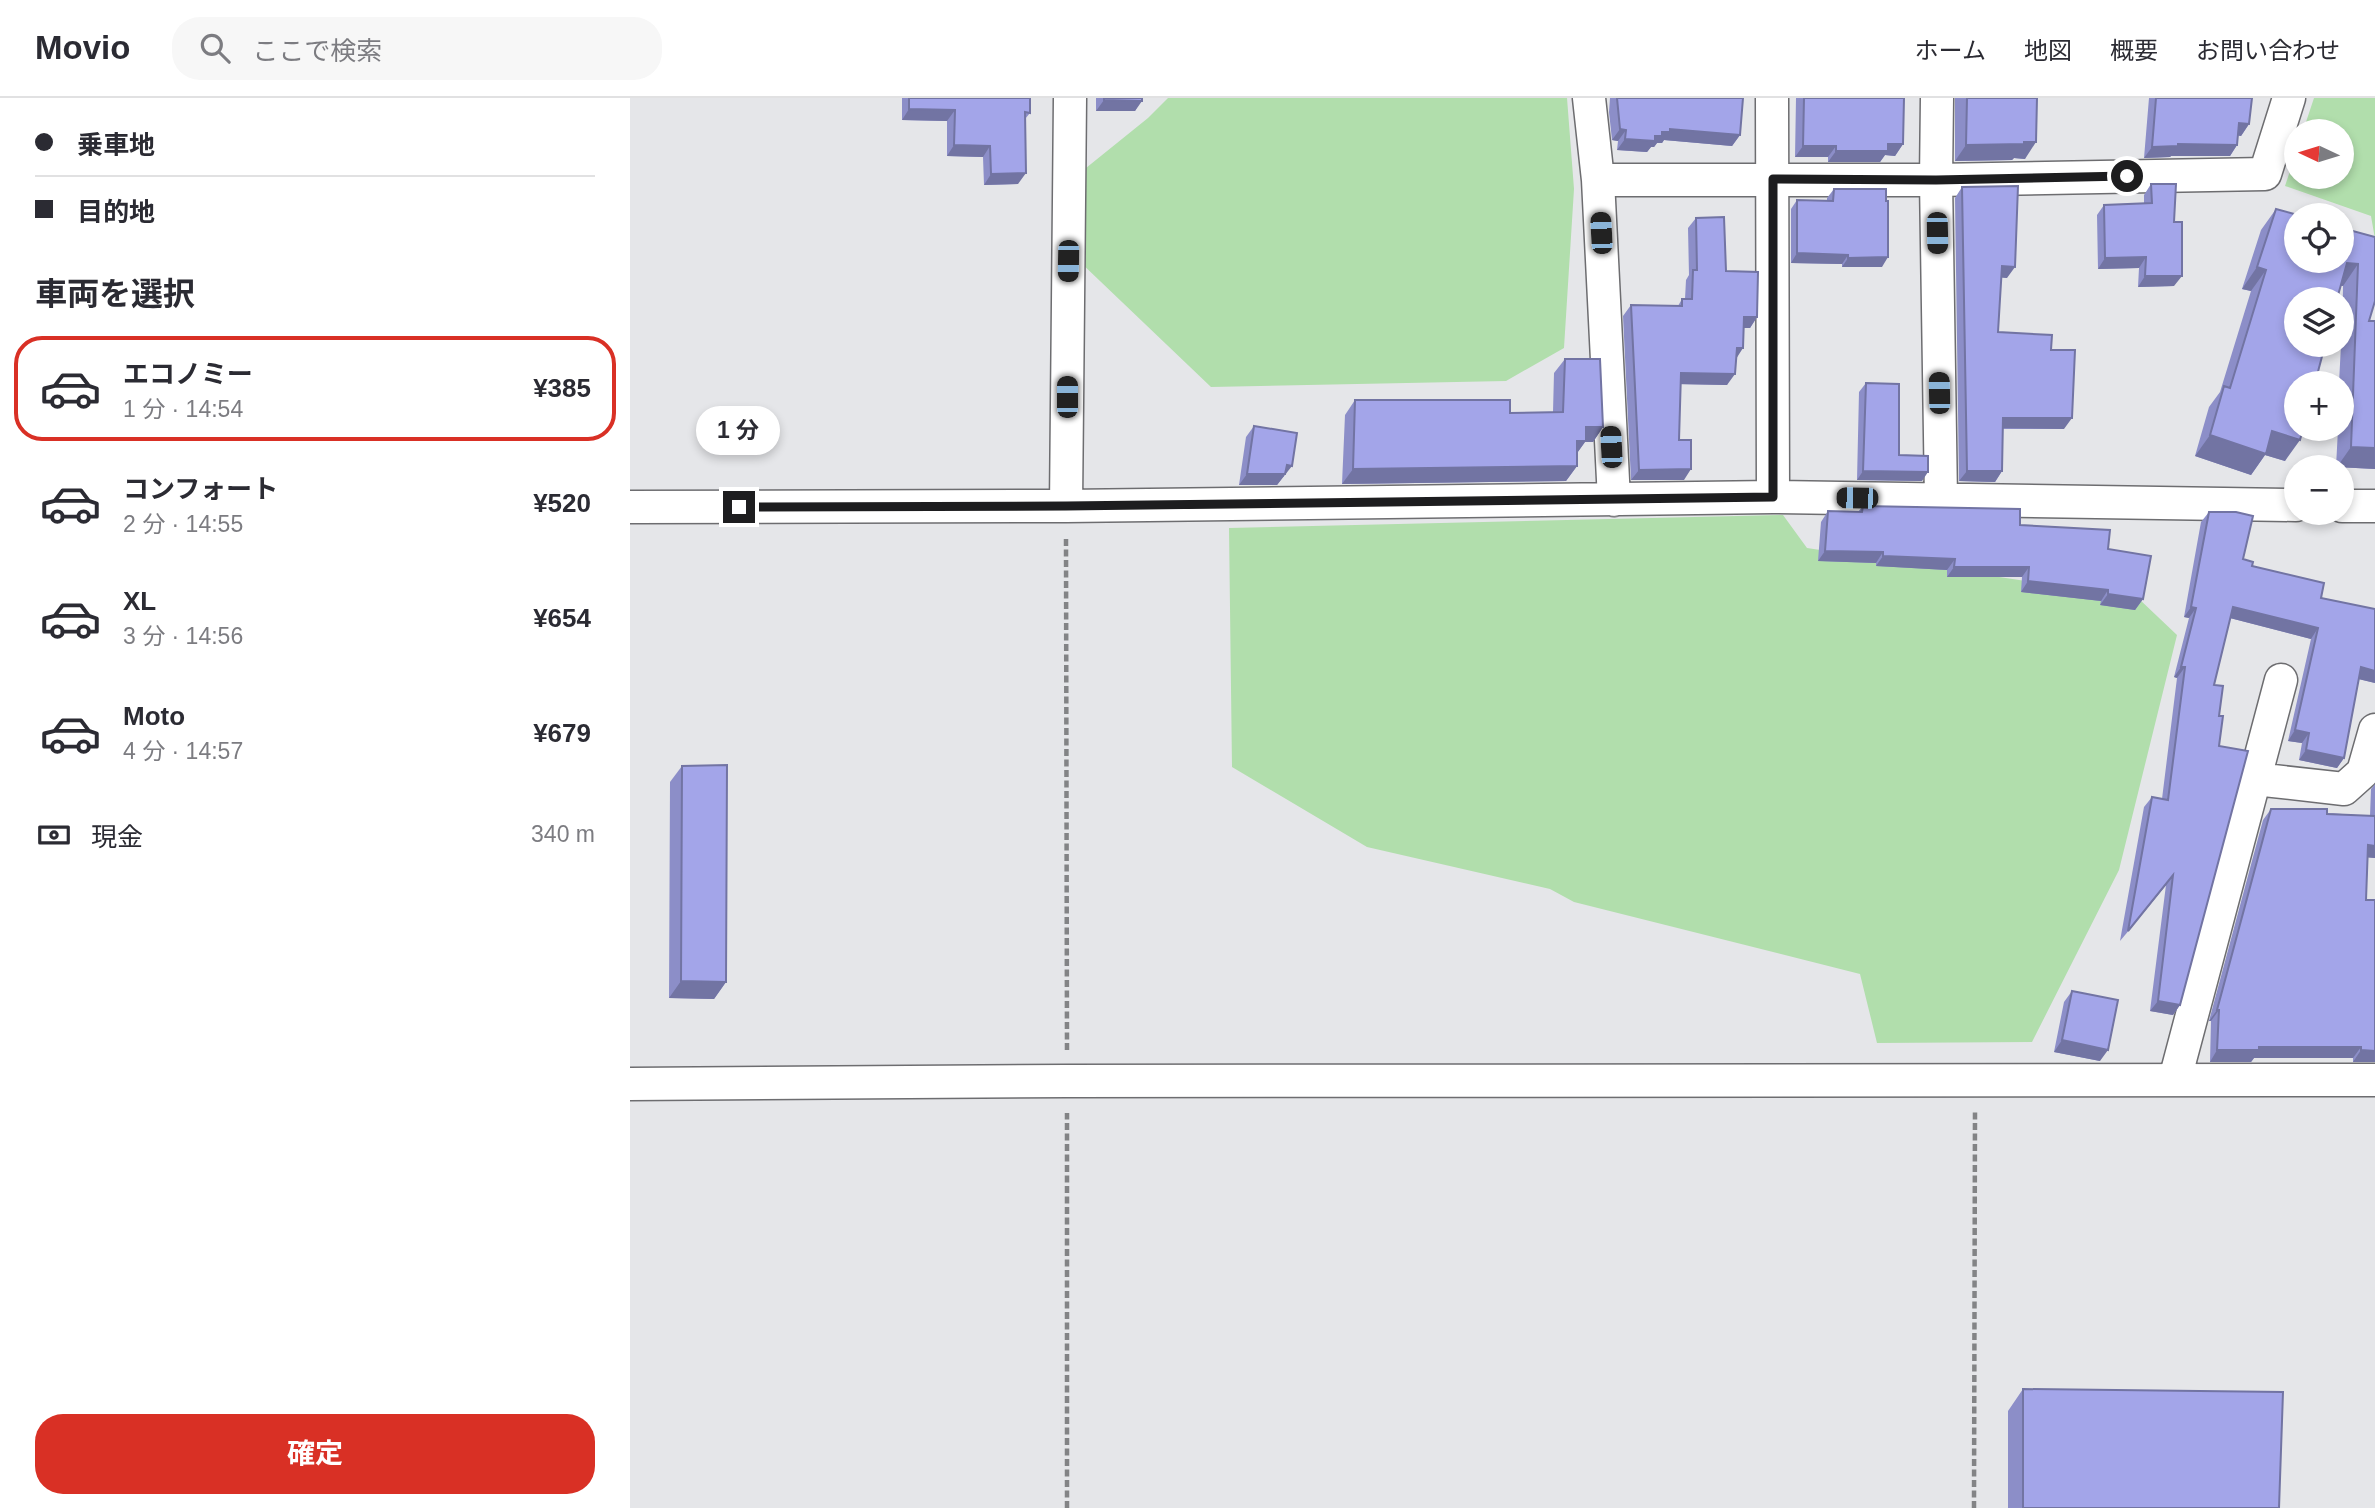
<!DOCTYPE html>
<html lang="ja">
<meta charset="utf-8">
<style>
:root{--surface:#fff;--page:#f7f7f7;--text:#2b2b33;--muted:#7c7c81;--line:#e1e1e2;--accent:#d93025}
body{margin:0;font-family:Helvetica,"Noto Sans JP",sans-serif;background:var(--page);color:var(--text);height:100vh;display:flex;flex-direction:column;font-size:26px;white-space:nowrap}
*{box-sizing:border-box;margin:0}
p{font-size:23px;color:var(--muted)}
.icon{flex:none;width:38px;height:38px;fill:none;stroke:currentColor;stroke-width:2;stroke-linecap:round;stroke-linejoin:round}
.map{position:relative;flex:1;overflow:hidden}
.side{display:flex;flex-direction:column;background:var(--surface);width:630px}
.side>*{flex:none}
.banner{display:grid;align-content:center;height:154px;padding:0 35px;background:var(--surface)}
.needle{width:46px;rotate:274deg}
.buttons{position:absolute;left:1654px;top:21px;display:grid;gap:14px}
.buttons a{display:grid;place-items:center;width:70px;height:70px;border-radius:50%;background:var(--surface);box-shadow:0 4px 10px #0003;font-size:35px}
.end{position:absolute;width:32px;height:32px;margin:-16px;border:9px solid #1d1d1f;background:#fff;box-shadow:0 0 0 4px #fff}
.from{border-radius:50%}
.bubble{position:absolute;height:49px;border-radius:24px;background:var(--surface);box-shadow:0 4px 10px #0003;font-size:23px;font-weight:700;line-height:49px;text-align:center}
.car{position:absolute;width:21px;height:42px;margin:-21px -10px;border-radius:9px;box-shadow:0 0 5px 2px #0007;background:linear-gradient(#222 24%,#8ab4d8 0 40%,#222 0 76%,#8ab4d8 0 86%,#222 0)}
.banner b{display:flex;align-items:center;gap:24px;height:66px;font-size:26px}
.banner b+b{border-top:2px solid var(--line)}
.banner i{width:18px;height:18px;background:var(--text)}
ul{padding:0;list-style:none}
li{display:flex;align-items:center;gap:21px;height:105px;margin:0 14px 10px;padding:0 21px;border:4px solid transparent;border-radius:28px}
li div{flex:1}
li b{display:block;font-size:26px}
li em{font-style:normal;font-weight:700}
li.active{border-color:var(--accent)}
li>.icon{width:63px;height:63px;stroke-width:1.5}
h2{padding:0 35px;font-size:32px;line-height:84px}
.pay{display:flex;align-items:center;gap:18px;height:77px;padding:0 35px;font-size:26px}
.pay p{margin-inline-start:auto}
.primary-button{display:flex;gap:14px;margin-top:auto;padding:14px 35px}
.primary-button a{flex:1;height:80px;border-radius:28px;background:var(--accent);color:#fff;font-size:28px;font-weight:700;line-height:80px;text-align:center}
header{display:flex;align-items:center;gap:42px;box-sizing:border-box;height:98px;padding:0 35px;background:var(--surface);border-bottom:2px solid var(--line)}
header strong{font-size:33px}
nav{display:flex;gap:38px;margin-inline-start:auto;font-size:24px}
.search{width:490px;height:63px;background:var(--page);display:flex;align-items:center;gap:18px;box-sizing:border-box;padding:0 24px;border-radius:28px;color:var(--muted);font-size:26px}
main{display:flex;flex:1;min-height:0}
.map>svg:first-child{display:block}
.green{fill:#b1deac}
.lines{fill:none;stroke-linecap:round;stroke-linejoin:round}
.street-casing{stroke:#6d6d70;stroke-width:35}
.path{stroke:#838486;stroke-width:4.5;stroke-dasharray:7 3.5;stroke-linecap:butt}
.street{stroke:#fff;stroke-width:32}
.wall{fill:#8c8ec8}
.shaded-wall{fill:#7274a3}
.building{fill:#a3a5e9;stroke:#7274a3;stroke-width:2}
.route{stroke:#1d1d1f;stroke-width:9}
</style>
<header>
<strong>Movio</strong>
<div class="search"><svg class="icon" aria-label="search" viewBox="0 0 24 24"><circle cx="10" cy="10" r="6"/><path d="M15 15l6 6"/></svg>ここで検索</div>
<nav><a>ホーム</a><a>地図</a><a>概要</a><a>お問い合わせ</a></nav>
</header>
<main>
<section class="side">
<div class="banner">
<b><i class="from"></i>乗車地</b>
<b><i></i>目的地</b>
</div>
<h2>車両を選択</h2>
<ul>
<li class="active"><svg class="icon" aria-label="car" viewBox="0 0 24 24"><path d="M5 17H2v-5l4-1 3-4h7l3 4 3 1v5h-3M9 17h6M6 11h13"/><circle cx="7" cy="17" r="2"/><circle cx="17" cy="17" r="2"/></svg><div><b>エコノミー</b><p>1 分 · 14:54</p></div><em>¥385</em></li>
<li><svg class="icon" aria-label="car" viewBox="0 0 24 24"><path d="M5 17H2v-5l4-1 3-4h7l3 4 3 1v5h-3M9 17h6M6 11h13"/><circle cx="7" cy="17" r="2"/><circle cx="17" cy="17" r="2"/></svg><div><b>コンフォート</b><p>2 分 · 14:55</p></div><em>¥520</em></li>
<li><svg class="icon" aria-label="car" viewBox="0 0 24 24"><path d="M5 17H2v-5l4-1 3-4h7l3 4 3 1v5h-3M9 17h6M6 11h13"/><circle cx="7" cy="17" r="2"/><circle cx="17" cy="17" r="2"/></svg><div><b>XL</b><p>3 分 · 14:56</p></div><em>¥654</em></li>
<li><svg class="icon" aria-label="car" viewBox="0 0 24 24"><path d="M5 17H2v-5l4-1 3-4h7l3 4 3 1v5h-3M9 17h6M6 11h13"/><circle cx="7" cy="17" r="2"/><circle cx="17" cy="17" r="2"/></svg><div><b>Moto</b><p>4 分 · 14:57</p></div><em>¥679</em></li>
</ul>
<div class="pay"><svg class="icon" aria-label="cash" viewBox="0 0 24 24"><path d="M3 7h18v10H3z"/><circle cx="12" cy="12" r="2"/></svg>現金<p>340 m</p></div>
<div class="primary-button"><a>確定</a></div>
</section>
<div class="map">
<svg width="1745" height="1410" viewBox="0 0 1745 1410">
<rect width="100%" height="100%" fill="#e5e6e9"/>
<path class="green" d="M538,0H937L944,91L934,250L876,283L581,289L448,162L456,70L518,20Z
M1684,0H1745V141L1741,118L1655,88L1666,55V79H1712V33H1673Z
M1153,417L1177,450L1508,500L1547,537L1489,772L1402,944L1247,945L1230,876L944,804L920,791L737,749L602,669L599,430Z"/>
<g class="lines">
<g class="street-casing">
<path id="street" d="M959,0L968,82
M1142,0L1143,399
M1307,0L1306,82L1635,76L1659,0
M984,402L968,82H1306L1311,401
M436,408L440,0
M1712,408H1745
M0,409L436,408L1143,399L1666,407
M1625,681L1714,691L1733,674L1745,632
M1545,981L1651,582
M0,986L437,983L1745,982"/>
</g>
<path class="path" d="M436,441L437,953
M437,1410V1015
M1344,1410L1345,1014"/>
<use href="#street" class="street"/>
</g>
<path class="wall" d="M272,0H400V15L395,21L388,86L354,87L353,59L317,58V23L272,22Z
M466,0H512L505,13H466Z
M980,0H1113L1110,37L1102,48L1034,42L1032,45H1027L1024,49H1021L1017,54L987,52L988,43L982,42L979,14Z
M1166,0H1274L1273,46L1265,58L1255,57L1250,64H1198V59H1165Z
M1325,0H1407L1395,61L1384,60L1382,62L1325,63Z
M1519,0H1622L1619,26L1611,38L1608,37L1607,47L1600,58H1541L1540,59L1514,60Z
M1521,86L1544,124V188L1508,189L1509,170L1468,171L1467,117L1474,107L1514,106V97Z
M1332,89L1377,180L1371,179L1368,234L1421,252L1434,331H1373L1372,373L1365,384L1329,383L1325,100Z
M1204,91L1252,169H1212V166L1161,165V111L1167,102L1197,103V100Z
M1646,111L1745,139L1739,223H1745V371L1706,369L1708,331H1712V285H1709L1711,247H1712L1713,188H1711L1655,363L1635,357L1621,377L1565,358L1579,309L1590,294L1621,193L1612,191L1631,132Z
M1066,120L1096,173L1127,219L1120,230H1113L1106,261L1097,287L1050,286L1049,342L1054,382H1001L993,218L1001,207L1048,208L1052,201H1055L1056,182L1059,177L1058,130Z
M935,261L973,329L963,344H955L947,355V368L936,383L712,386L715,317L725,302L880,315L923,314L924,275Z
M1236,285L1269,357L1292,383L1227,382L1229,294Z
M624,328L654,379H653L647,387H609L616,339Z
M1233,408L1390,427L1478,451L1513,501L1505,512L1470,507L1471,503L1391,494L1392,479H1317V472L1246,468V465L1188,463L1191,424L1198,413L1228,414Z
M1579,414L1613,461L1622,468L1691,500L1745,511V585L1729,581L1714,660L1707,670L1669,662L1672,645L1658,643L1681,541L1600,520L1584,587L1550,907L1543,917L1520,913L1536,787L1490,843L1514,709L1522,699L1532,701L1547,580L1544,579L1559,520L1554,519L1571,424Z
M52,668L96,884L84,901L39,900L40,684Z
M1745,686V760L1738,759L1736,802L1745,964H1723V960H1624L1621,964H1580L1581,923H1579L1633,722L1641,711L1740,718L1741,691Z
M1442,893L1470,963L1424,954L1434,904Z
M1393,1291L1649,1410H1378V1313Z"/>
<path class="shaded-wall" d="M474,2L512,3L505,13H466Z
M279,11L325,12L317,23L272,22Z
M1609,25L1619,26L1611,38L1602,37Z
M990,31L996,32L988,43L982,42Z
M1040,31L1110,37L1102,48L1034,42L1032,45H1027L1024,49H1021L1017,54L987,52L995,41L1025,38L1032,34Z
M1394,44H1406L1395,61L1384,60L1382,62L1325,63L1336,47Z
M1258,46H1273L1265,58L1255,57L1250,64H1198L1206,53Z
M1548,46L1607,47L1600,58H1541L1540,59L1514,60L1522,49Z
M324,47L360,48L353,59L317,58Z
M1173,48H1206L1198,59H1165Z
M396,75L388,86L354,87L361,76Z
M1167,155L1218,157L1212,166L1161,165Z
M1258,159L1252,169H1212L1218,160Z
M1516,159L1509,170L1468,171L1475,160Z
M1717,165L1728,166L1713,188L1702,186Z
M1372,168L1385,169L1377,180L1364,179Z
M1627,169L1636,172L1621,193L1612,191Z
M1515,178H1552L1544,188L1508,189Z
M1114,219H1127L1120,230H1106Z
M1107,250H1113L1106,261Z
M1051,275L1105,276L1097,287L1043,286Z
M1373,320H1442L1434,331L1365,330Z
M956,329H973L963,344H955L945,358H936Z
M1642,333L1670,342L1655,363L1635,357L1621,377L1565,358L1580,337Z
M1721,349L1745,350V371L1707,369Z
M657,367L662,368L647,387H609L617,376Z
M947,368L936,383L712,386L723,371Z
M1061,371L1054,382H1001L1009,372Z
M1233,373L1298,374L1292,383L1227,382Z
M1337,373H1372L1365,384L1329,383Z
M1195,453L1253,454L1246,465L1188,463Z
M1253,458L1325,461L1317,472L1246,468Z
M1324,469H1399L1392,479H1317Z
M1398,483L1478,492L1471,503L1391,494Z
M1478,496L1513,501L1505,512L1470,507Z
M1561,509L1566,510L1559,520L1554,519Z
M1603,509L1688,530L1681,541L1596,519Z
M1551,569H1555L1547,580L1544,579Z
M1731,569L1745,573V585L1724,580Z
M1665,632L1679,635L1672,645L1658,643Z
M1676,652L1714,660L1707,670L1669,662Z
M1738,747L1745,748V760L1730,759Z
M1543,777L1536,787L1490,843L1498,833Z
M51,883L96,884L84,901L39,900Z
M1528,903L1550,907L1543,917L1520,913Z
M1587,912H1589L1581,923H1579Z
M1432,942L1478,952L1470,963L1424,954Z
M1629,949H1731L1723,960H1624L1621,964H1580L1587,952Z
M1731,952L1745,953V964H1723Z"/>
<path class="building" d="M279,0H400V15L395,14L396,75L361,76L360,48L324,47L325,12L279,11Z
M474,0H512V3L474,2Z
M987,0H1113L1110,37L1040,31V34H1032V38H1025V43L995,41L996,32L990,31Z
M1174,0H1274L1273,46H1258V53H1206V48H1173Z
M1337,0H1407L1406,44H1394V46L1336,47Z
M1526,0H1622L1619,26L1609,25L1607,47L1548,46V48L1522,49Z
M1521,86H1546L1544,124H1552V178H1515L1516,159L1475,160L1474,107L1522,105Z
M1388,88L1385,169L1372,168L1368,234L1422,237L1421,252H1445L1442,320H1373L1372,373H1337L1332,89Z
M1204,91H1256V103H1258V159L1218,160V157L1167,155V102L1203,103Z
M1646,111L1668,117H1666V163H1712V130L1745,139V203L1739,223H1745V350L1721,349L1728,166L1717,165L1707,201H1666V247H1695L1685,285H1666V331H1673L1670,342L1642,333L1636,356L1580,337L1594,288L1600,290L1636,172L1627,169Z
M1094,119L1096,173L1128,174L1127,219H1114L1113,250H1107L1105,276L1051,275L1049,342H1061V371L1009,372L1001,207L1052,208V201H1062L1063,172H1067L1066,120Z
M935,261H970L973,329H956V343H947V368L723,371L725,302H880V315L933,314Z
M1236,285L1269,286V357L1298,358V374L1233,373Z
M624,328L667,335L662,368L657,367L655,376H617Z
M1233,408L1390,411V427L1480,432L1478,451L1521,458L1513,501L1478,496V492L1398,483L1399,469H1324L1325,461L1253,458V454L1195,453L1198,413L1232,414Z
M1579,414H1606L1623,418L1613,461L1623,464L1622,468L1694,485L1691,500L1745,511V573L1731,569L1714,660L1676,652L1679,635L1665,632L1688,530L1603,509L1584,587L1593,588L1589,618H1593L1589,648L1618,653L1550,907L1528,903L1543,777L1498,833L1522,699L1538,702L1555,569H1551L1566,510L1561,509Z
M97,667L96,884L51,883L52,668Z
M1641,711H1697V716L1745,718V748L1738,747L1736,802H1745V953L1731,952V949H1629V952H1587L1589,912H1587Z
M1442,893L1488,902L1478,952L1432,942Z
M1393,1291L1653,1294L1649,1410H1393Z"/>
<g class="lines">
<path class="route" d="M109,409L436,408L1143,399V81L1306,82L1497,78"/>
</g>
</svg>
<div class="buttons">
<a><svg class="needle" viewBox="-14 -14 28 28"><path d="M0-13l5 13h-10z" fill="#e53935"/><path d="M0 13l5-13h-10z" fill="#7c7c81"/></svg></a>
<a><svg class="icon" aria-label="locate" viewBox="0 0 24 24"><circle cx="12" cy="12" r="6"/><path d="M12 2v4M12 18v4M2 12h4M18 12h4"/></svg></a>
<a><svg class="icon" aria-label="layers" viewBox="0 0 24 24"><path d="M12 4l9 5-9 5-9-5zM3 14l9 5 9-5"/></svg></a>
<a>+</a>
<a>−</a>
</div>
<i class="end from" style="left:1497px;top:78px"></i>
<i class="end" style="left:109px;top:409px"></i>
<div class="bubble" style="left:66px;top:308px;width:84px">1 分</div>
<i class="car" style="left:971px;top:135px;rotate:357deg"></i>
<i class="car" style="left:1307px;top:135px;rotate:179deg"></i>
<i class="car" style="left:438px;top:163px;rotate:181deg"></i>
<i class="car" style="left:1309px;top:295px;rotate:359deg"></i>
<i class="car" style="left:437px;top:299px;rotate:0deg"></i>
<i class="car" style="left:981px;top:349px;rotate:357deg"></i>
<i class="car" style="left:1227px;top:400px;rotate:271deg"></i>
</div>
</main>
